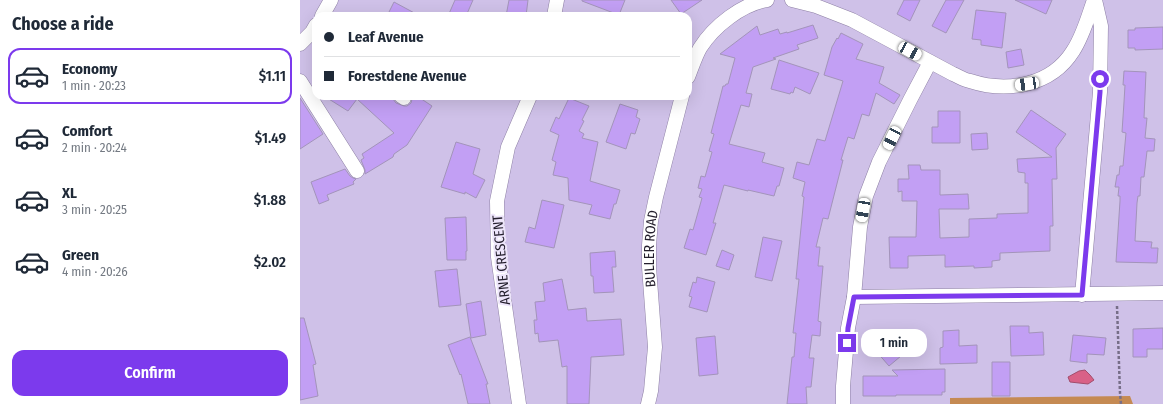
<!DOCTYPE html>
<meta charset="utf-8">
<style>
:root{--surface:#fff;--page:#f6f6f7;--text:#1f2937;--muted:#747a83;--line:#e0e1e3;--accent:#7c3aed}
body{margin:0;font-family:"Fira Sans Condensed",sans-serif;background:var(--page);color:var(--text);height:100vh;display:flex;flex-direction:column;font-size:15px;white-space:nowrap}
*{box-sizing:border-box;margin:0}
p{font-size:13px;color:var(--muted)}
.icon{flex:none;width:22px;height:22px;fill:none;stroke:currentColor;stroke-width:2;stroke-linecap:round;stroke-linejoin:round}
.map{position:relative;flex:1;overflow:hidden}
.sheet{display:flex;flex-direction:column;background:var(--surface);width:300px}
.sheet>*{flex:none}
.top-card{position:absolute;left:12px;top:12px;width:380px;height:88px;border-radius:12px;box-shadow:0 4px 16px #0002;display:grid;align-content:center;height:88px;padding:0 12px;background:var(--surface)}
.end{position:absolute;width:18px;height:18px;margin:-9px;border:5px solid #7c3aed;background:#fff;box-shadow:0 0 0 2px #fff}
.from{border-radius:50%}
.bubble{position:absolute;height:28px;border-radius:12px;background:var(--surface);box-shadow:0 4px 16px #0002;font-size:13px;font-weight:600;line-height:28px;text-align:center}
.car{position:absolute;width:12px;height:24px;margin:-12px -6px;border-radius:5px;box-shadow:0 0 3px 1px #0007;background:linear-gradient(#fff 24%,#345 0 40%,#fff 0 76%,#345 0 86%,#fff 0)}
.top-card b{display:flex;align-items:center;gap:14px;height:38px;font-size:15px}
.top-card b+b{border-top:1px solid var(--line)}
.top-card i{width:10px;height:10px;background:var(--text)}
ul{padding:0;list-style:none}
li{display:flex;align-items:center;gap:12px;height:56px;margin:0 8px 6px;padding:0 4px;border:2px solid transparent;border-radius:12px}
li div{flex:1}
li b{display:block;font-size:15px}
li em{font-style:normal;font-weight:600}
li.on{border-color:var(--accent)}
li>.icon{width:36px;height:36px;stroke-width:1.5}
h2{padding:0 12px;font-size:18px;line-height:48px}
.action{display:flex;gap:8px;margin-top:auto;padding:8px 12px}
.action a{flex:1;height:46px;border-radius:12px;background:var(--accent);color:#fff;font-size:16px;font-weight:600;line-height:46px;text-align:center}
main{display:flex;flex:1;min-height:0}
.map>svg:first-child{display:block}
.green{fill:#c58a53}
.water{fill:#d96187;stroke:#a24d6c}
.building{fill:#c29ff4;stroke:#a394ba}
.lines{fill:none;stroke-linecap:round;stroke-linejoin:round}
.minor-casing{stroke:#8e80a5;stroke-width:15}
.path{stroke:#776e88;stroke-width:2.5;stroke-dasharray:3 2;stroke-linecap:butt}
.minor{stroke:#fff;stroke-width:14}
.route{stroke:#7c3aed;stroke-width:5}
.labels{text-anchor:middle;stroke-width:4;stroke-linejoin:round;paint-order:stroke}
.street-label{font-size:14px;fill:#231e2c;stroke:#ede5fa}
</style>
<main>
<section class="sheet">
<h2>Choose a ride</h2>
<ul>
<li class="on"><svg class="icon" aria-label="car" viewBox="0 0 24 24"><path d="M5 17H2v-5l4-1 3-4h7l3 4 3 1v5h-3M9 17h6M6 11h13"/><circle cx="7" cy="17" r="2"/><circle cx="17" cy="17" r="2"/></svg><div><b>Economy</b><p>1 min · 20:23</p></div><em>$1.11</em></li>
<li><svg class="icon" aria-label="car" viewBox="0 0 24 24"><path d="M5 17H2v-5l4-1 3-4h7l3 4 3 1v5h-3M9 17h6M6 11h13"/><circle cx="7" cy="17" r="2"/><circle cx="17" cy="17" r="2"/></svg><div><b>Comfort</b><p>2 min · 20:24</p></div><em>$1.49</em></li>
<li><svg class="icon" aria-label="car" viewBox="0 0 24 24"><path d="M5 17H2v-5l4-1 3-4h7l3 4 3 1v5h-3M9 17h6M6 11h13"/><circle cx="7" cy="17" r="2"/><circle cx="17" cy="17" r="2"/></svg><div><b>XL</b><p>3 min · 20:25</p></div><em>$1.88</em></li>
<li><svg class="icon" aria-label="car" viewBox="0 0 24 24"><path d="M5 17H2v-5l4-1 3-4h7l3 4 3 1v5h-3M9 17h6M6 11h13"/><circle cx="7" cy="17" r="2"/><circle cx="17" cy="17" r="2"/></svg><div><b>Green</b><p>4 min · 20:26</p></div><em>$2.02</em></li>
</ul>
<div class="action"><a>Confirm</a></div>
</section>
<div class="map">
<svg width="863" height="404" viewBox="0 0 863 404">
<rect width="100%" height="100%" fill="#cfc1e8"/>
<path class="green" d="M830,396L833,404H650V398Z"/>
<path class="water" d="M785,370L790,375L794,380L788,384L770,382L768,377L779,371Z"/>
<path class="building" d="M155,0H173L166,16H148Z
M209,0H228L226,16H206Z
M282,0H325L319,15L282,1Z
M371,0H402L381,14Z
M604,0H620L610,21L597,14Z
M646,0H664L646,33L632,26Z
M715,0H752L746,14Z
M94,2L120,16H87Z
M676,10L706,13L702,48L681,45V40L672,39Z
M513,25L518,38L497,45L499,49L473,58L476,59L453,67L446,93L452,94L449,107L441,105L429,144L465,153L462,162L484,168L479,186H477L474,196L448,190V191L424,185L413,223H416L406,255L384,248L390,229L393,230L402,198L399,197L402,189L398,188L401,176L405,177L412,152L409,151L414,134L411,133L423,86H425L426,84H428L435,58L420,54L457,26L460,35L478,29L480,34L487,32V33Z
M863,27V49L835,50V48H828V30H835V28Z
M541,33L563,44L556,59L584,67L579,83L600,95L594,104L576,93L569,116L562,114L554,139L548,137L541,160H543L528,219L523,218L516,247H520L518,266H523L518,321L521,322L520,336L512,335L509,358H514L511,387H506L507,404H487L492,357H494L496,333H493L499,279H496L504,197L502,196L505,182L493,178L497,162L509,165L517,139L525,141L543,81L524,75L532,47L537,38L538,39Z
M721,49L724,65L708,68L706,52Z
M479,60L519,73L510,94L495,87L493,93L491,92L490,94L471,89Z
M824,71L846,72L844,118H847L845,138L855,139L854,151H847L844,177H841L840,196H838L837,203L835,241L852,242L851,248H858L857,263L816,262L820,201V196H818L819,187H815L817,175H819L820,166H823L826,133L822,132L824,102L825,85H823Z
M24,96H93V99L96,103L104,106H107L111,103L112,99V96H117L132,106L107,145L94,154L93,157L65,174V170L61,160L64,158L62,154L94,133L57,99L48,111Z
M0,98L23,134L0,149Z
M269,98L289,106L282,120L284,121L279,131L284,134L282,138L298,142L290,181L320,190L316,204H314L310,219L289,214L292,205L269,200L268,178L253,175L256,162L252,160L259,135L250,131L256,117L259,119Z
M320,104L338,110L336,117L340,119L335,134L331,133L326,149L306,142Z
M731,110L766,134L756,148L757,179H752L753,226H750V251L700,253V260L692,261V267L674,268V266L645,267V255L608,256V268H590L589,237H616L617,201H602V191L598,192V179H609L608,165H620L621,170H640V195L668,194L669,209H639L640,238L669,237V219L697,218V214L728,213V183H725V173L718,172L717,159L752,157L716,132Z
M638,111H660V143H632V127H638Z
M687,133L688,149L672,150L671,134Z
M156,142L180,149L173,174L185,180L176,198L165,192V194L141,187Z
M45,169L50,176L53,178L56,179L53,182L54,184L27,195L29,200L19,204L11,182Z
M242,200L264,205L254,248L225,242L229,227L235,229Z
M166,217L167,251H166V260H147L145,218Z
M463,237L482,241L472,281L455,277Z
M422,250L434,255L429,270L416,266Z
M315,251L316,267H312L314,292L294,293L293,276H291L290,253Z
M157,269L161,305L139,307L135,271Z
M397,277L415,282L407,312L389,307L392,297L389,296L393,282L396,283Z
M262,279L268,310L286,308L287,321L321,319L324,355L291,357L289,404H267V366L262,367L258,340L239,342L238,333L235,334L234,320H237L235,302L245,301L243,283Z
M181,301L186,335L171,338L166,304Z
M0,318H4L16,364L13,365L18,396L0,400Z
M710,326H729V333L743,332L744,355L711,356Z
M863,328V349H847V357H833V329Z
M599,330L613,346L589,366L576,351L583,345L580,341L589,333L591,337Z
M659,330V346L677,345V363L640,364V348L643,347V331Z
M773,335L806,338L804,355L787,354V363L770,361Z
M415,336L418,374L399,376L396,338Z
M170,337L188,384H186L190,404H168L161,374L160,375L148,345Z
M692,362H710V396H692Z
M645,369V392H642V395H596V396H563V376H598L592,370Z"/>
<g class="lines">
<g class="minor-casing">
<g id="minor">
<path d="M492,0L516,6L552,20L653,74C658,76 664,80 670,81C707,93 751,86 773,51C783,36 788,17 794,0"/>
<path d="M22,16L31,0"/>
<path d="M254,16L257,0"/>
<path d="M0,44L12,32L16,25"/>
<path d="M388,77C392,67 395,57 400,48C414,26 442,4 467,0"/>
<path d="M0,81L57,171"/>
<path d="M101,96L104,98"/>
<path d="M782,295L800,92L801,26L795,0"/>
<path d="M554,297L863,293"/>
<path d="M219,404L198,257L197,201L208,147L230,96"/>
<path id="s1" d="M348,404L351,391L355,347L349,267V245L351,221L356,197L382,96"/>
<path d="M543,404V386L548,328L554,297L560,227L566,196L579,162L610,100L630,62"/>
</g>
</g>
<path class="path" d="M817,306L820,393L821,404"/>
<use href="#minor" class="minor"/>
</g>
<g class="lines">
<path class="route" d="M547,343L548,328L554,297L782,295L800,92V79"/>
</g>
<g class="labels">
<g class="street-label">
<text dy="5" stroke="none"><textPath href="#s1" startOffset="156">BULLER ROAD</textPath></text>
<text transform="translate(201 260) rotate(-95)" y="5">ARNE CRESCENT</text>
</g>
</g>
</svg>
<i class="end from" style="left:800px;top:79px"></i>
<i class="end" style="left:547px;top:343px"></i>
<div class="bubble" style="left:561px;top:329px;width:66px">1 min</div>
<i class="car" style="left:610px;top:51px;rotate:119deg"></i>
<i class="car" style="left:727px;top:84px;rotate:262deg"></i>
<i class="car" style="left:592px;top:138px;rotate:206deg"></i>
<i class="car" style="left:563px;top:210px;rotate:190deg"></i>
<div class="top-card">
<b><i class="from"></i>Leaf Avenue</b>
<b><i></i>Forestdene Avenue</b>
</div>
</div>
</main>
